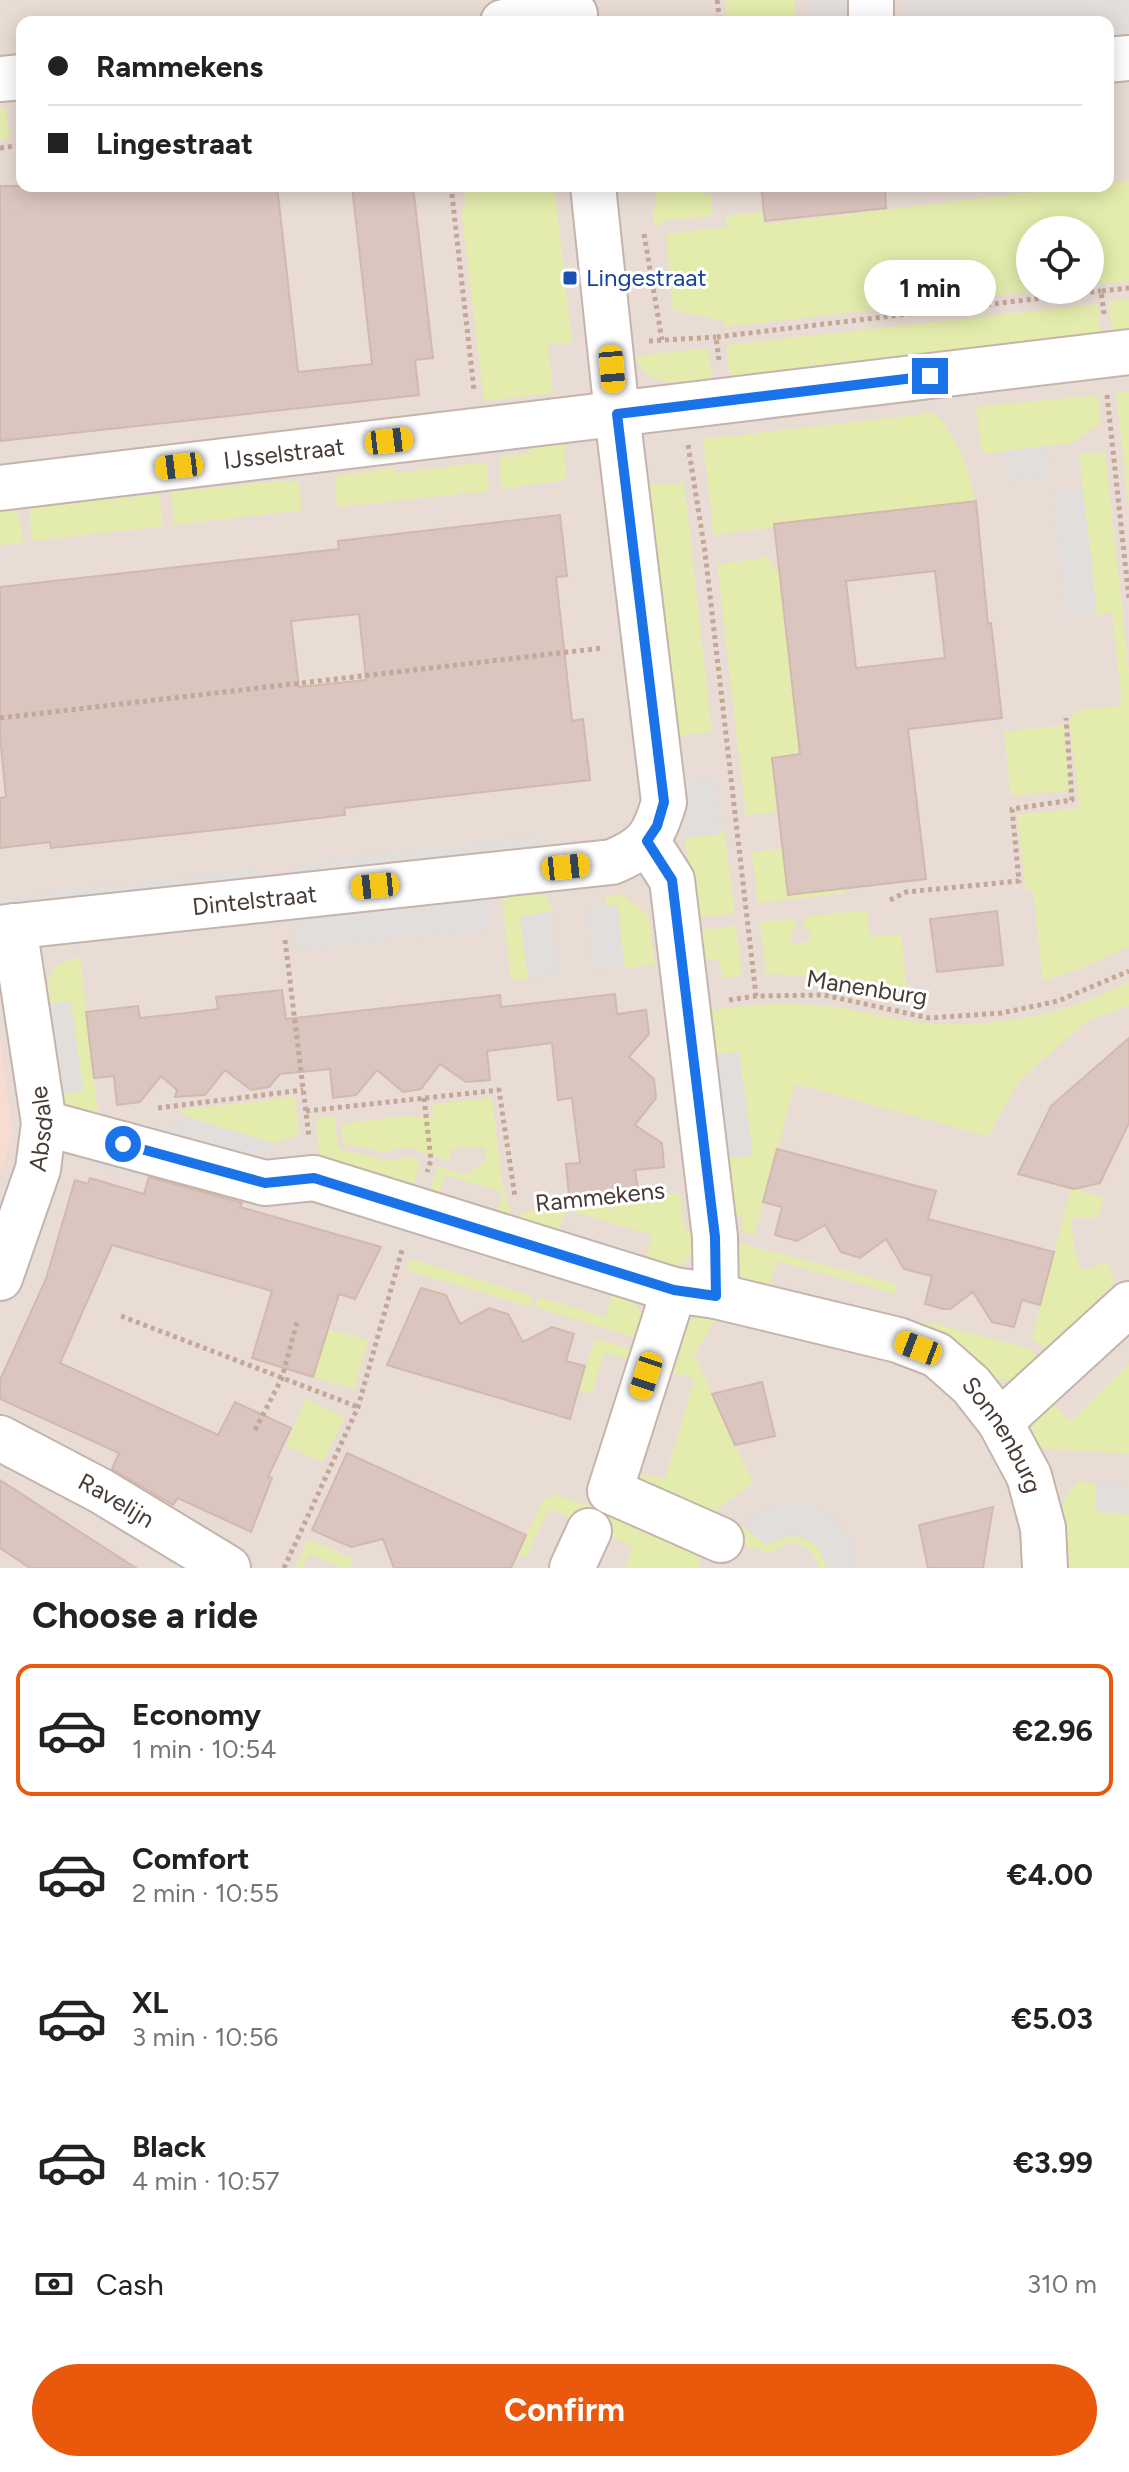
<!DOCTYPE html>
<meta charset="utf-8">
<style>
:root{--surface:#fff;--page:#f2f2f2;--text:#222;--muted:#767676;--line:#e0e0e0;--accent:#ea580c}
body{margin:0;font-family:Figtree,sans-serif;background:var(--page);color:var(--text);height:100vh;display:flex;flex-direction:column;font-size:30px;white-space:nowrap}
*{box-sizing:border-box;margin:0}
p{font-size:26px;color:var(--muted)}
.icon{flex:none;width:44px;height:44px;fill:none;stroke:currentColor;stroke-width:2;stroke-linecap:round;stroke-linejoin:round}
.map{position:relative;height:1568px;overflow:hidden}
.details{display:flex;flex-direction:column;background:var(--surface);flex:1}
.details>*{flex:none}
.hud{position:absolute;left:16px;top:16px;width:1098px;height:176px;border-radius:16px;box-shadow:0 4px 20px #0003;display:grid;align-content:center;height:176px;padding:0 32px;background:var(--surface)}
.fabs{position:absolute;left:1016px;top:216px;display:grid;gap:16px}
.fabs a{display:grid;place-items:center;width:88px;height:88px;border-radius:50%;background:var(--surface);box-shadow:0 4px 20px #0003;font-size:40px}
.end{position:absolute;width:36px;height:36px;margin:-18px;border:10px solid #1a73e8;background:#fff;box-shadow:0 0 0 4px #fff}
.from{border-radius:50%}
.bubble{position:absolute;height:56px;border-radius:28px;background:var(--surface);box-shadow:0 4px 20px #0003;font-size:26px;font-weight:700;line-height:56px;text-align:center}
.car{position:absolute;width:24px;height:48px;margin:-24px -12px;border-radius:10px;box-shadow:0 0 6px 2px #0007;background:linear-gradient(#f5c518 24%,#345 0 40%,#f5c518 0 76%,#345 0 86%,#f5c518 0)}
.hud b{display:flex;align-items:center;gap:28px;height:76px;font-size:30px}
.hud b+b{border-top:2px solid var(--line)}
.hud i{width:20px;height:20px;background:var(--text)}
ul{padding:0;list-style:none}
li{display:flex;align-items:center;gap:24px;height:132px;margin:0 16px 12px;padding:0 16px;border:4px solid transparent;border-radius:16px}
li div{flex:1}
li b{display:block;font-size:30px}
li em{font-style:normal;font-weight:700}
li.on{border-color:var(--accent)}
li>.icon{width:72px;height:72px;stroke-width:1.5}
h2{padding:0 32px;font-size:36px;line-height:96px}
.pay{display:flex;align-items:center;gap:20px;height:88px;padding:0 32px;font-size:30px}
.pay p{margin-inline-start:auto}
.action{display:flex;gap:16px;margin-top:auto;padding:16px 32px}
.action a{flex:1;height:92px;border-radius:48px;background:var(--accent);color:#fff;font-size:32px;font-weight:700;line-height:92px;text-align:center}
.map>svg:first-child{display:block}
.residential{fill:#e9dcd4;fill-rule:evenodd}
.commercial{fill:#f8dbd1}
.green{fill:#e4ecad}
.parking{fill:#e2dedc}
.building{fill:#dac6be;stroke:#d2b8ae;stroke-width:2;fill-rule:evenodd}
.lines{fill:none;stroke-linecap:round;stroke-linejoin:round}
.minor-casing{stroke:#c4b4ac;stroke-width:48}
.path{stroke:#c3a799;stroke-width:5;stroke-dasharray:4 4;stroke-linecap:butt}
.minor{stroke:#fff;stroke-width:44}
.route{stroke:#1a73e8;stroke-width:10}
.transit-dot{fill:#1a4fb4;stroke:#fff;stroke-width:3}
.labels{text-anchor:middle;stroke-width:6;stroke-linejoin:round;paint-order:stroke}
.transit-label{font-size:24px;fill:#164399;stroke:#fff;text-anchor:start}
.street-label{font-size:24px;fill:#483b35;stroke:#fff}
</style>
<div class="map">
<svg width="1129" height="1568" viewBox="0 0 1129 1568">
<rect width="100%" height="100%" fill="#f4ece7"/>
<path class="residential" d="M0,0H1129V1568H0ZM22,22H1108V186H22ZM1030,230H1090V290H1030Z"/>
<path class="commercial" d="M0,1039L13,1136L0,1175Z"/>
<path class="green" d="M725,0H794L796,22H728Z
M6,107L10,139L0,140V108Z
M1129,181V281L1090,285V230H1030V290H1047L725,327L724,321L673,310L666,234L727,227L726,216L763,212L765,224L1084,186H1108V183Z
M463,186H554L572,342L548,345L553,393L484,401L461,206L466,205Z
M659,186H703L704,195L711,194L713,216L664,220V224L654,225L653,209L657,208L655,190Z
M1129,299V332L1112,333L1109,301Z
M1098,304L1101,334L730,377L726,345Z
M708,348L712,379C681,382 649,391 635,356Z
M1129,391V509L1116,392Z
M1098,395L1101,423L1072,443L985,454L981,448L976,407Z
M933,413C956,430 971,474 975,501L775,523V527L714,535L703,439Z
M563,438L567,480L502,489L499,457L527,453L539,441Z
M1105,452L1129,672V947L1079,969L1043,981L1033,890H1026L1017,815L1080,808L1069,719L1080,709L1122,706L1112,611L1097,617L1079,454Z
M486,462L489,491L337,507L335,476L395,468L396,473Z
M280,481L299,482L302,510L174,525L171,492Z
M684,482L712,732L677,736L648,486Z
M159,494L163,526L31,541L30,508Z
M0,504C22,509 21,523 23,543L0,545Z
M770,557L772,568H779L800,614L783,617L800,754L771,757L778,812L746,815L717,564Z
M1064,725L1071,790L1011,796L1004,732Z
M724,829L735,913L694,918L685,838L719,834Z
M782,848L788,895L844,888L845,893L758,903L752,852Z
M536,893C547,895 551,900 552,911L520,917L529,978L511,981L502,896Z
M622,894L648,915L655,965L624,968L618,906H607L606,896Z
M867,910L870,937L901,934L907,989L832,976L766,974L760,922L796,919V930L791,931L792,944L810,941V930H804V917Z
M736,926L742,976L722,978L719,959L699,961L696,931Z
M80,957L99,1121L59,1110L53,1095L82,1091L68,1001L50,1004L48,981L57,964Z
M1129,981V1006L1087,1021L1020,1080L988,1136L795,1084L755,1235L743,1232L741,1215L728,1217L724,1159L751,1156L739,1052L712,1055L707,1010C750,1005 793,1001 836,1007C858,1010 880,1016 902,1020C979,1032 1061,1018 1129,981Z
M295,1097L299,1135L272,1143L184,1116L180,1110Z
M492,1098L503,1191L511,1213L508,1225L495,1218L502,1192L445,1175L436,1202L428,1199L437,1166L467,1175L486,1160L485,1147L450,1149V1161L407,1147L386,1152L343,1144L341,1124L414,1115L415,1118L434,1116L433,1104Z
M334,1116L339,1149L388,1161L409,1157L420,1161L411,1193L320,1163L316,1118Z
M1071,1188L1103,1197L1099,1218H1071L1074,1248L1081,1271L1107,1262L1114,1280L1108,1296L1050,1353L1032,1338Z
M680,1193L685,1229L696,1228C694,1264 680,1276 645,1262L652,1235L566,1210L556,1236L518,1228L522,1212Z
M731,1241L897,1284L895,1294L777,1261L768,1290C735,1280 736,1273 731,1241Z
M410,1259L533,1296L530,1307L407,1270Z
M614,1289C640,1303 645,1309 640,1339L535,1307L538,1297L605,1317Z
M719,1315L694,1354L753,1483L714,1512L644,1490L635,1481L636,1473L665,1479L694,1379L667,1371L685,1323L697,1317Z
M927,1322L1030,1349L1042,1361L1015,1380L992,1378L924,1333Z
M328,1329L368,1340L354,1389L313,1377Z
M595,1339L637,1351L632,1360L604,1353L592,1394L579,1390Z
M1129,1364V1454L1037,1448L1031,1440C1031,1422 1036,1413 1050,1401L1071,1421Z
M305,1399L345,1417L323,1462L286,1446Z
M1079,1482L1096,1483V1512L1129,1514V1568H1060C1061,1541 1054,1498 1079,1482Z
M552,1494L591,1506L593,1508L588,1519L576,1521L549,1508L525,1559L517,1555L543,1499L548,1500Z
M606,1513L701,1545L699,1568H625L633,1547L607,1535L600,1526Z
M743,1526L766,1545C792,1529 821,1536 826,1568H819C814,1544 790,1534 772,1553L733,1542Z
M308,1539L353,1559L349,1568H341L309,1554L302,1568H295Z"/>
<path class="parking" d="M810,0H849L852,22H813Z
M905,0H1129V36L1108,39V22H908Z
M1047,446L1051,476L1006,481L1003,451Z
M1083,489L1097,611L1065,615L1052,492Z
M714,778L722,831L719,834L679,838L684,810L682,780L685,782Z
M536,836L552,848L0,911V898L251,869L272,878L287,876L297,864Z
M492,897V929L297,950L292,920Z
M617,905L625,967L593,970L586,908Z
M552,911L559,974L528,978L520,917Z
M68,1001L71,1003L83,1088L82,1091L54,1095L41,1005Z
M739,1052L753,1155L724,1159L712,1055Z
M184,1116L272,1143L273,1144L250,1163L157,1137Z
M100,1149L144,1162L138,1178L95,1165Z
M1096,1483L1129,1485V1514L1096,1512Z
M786,1503L811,1505L829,1515L845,1530L855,1551L856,1568H826L820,1550L810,1540L789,1535L766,1545L743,1526L761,1511Z"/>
<path class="building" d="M0,186H277L298,372L372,364L352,186H413L433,358L415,360L419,395L0,441Z
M761,186H885L886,208L765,221Z
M976,501L988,624L991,623L1002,718L908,729L926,879L788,895L772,758L800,754L774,524ZM935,571L945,658L856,668L846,581Z
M560,515L567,576L556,577L572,721L583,719L590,780L344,808L345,815L235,828L51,848L50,842L0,848V798L6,797L0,736V587L339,549L338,541ZM359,614L366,680L299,687L291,621Z
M997,911L1003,965L937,972L930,919Z
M282,990L286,1019L500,995L501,1007L615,994L617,1014L646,1010L649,1034L629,1057L654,1079L656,1098L635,1125L662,1143L664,1167L635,1170L638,1190L569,1197L566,1164L580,1163L576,1131L572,1098L558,1100L552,1043L487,1051L490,1080L466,1082L440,1064L421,1089L403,1092L377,1070L356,1095L333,1098L330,1069L280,1074L269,1087L251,1090L225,1070L205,1095L175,1097L177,1090L161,1076L140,1102L117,1105L114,1076L94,1078L86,1012L138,1006L140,1018L186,1013L218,1009L216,997Z
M1129,1038V1123L1100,1183L1074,1189L1018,1174L1051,1106Z
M777,1149L936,1191L928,1219L1054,1252L1040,1305L1022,1300L1014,1327L992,1322L973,1292L950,1309H943L925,1304L932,1276L904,1269L886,1239L860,1258L841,1252L825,1225L797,1241L775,1235L782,1207L763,1202Z
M149,1177L242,1203L240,1207L381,1247L355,1299L339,1294L313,1377L252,1358L272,1291L112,1245L60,1363L218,1435L235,1402L291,1428L268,1477L272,1478L251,1532L178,1498L173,1505L112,1469L119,1453L0,1399V1380L46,1279L75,1180L88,1184L90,1178L144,1194Z
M421,1288L446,1295L460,1324L489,1308L508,1314L523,1342L552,1327L574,1334L566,1361L585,1366L570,1419L387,1365Z
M762,1382L775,1436L735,1445L712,1394Z
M347,1453L526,1535L511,1568H394L383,1539L351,1547L312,1530Z
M0,1480L74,1528L136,1568H30L0,1548Z
M993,1507L983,1568H928L919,1525Z"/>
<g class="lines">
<g class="minor-casing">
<g id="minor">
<path d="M503,22L575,14"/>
<path d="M871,22V0"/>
<path d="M1108,60L1129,58"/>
<path d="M0,79L22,77"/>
<path id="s1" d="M0,488L1129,352"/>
<path d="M647,841L672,880L715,1237L716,1296L674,1290L610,1491L721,1540"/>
<path id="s2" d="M0,928L612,862C646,848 654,837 664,802L617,414L593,186"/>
<path d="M44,1123L265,1183L314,1178L674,1290"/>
<path id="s3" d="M0,1278L38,1169L44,1123L14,926"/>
<path id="s4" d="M716,1296L898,1340L937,1355L971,1385L1000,1422L1029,1476L1043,1528L1045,1568"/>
<path d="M1000,1422L1129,1304"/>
<path id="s5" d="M0,1438L101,1491L228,1568"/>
<path d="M572,1568L589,1531"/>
</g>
</g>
<path class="path" d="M717,0L720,22
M0,148L22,145
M451,186L474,390
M644,234L662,340
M1104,314L1101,291L1129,288
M649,341L716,337
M719,360L716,337L1101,291
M1107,395L1129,599
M688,445L705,552L756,996
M0,718L603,648
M890,900L906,892L1019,881L1012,809L1072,800L1066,718
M285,940L309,1137
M729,1000L756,996L824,995L929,1018L1002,1013L1058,1001L1129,971
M424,1098L431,1160L427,1172
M158,1108L303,1090
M306,1111L499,1090L515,1197
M545,1203L666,1189
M121,1316L358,1407
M255,1430L282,1378L297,1322
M284,1568L358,1407L402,1250"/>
<use href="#minor" class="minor"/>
</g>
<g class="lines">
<path class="route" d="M123,1144L265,1183L314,1178L674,1290L716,1296L715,1237L672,880L647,841L657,826L664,802L617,414L930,376"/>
</g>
<rect class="transit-dot" x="562" y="270" width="16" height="16" rx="4"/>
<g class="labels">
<g class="transit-label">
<text x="586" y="286">Lingestraat</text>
</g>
<g class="street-label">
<text dy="8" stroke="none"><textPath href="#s1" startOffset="286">IJsselstraat</textPath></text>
<text dy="8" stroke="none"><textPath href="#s2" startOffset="256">Dintelstraat</textPath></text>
<text transform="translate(867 988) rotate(9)" y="8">Manenburg</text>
<text dy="8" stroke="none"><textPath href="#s3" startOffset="156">Absdale</textPath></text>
<text transform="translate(600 1197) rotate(-6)" y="8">Rammekens</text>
<text dy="8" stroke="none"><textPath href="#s4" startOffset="334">Sonnenburg</textPath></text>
<text dy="8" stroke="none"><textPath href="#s5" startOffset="132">Ravelijn</textPath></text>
</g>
</g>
</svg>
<div class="fabs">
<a><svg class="icon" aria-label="locate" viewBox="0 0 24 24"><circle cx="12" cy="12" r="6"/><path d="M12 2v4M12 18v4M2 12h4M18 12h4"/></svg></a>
</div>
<i class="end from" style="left:123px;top:1144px"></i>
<i class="end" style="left:930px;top:376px"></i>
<div class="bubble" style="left:864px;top:260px;width:132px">1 min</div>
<i class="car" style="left:612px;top:369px;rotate:175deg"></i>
<i class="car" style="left:389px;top:441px;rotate:83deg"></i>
<i class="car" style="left:179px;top:466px;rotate:263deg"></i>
<i class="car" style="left:566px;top:867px;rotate:84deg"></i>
<i class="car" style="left:375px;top:886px;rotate:264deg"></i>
<i class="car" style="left:918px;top:1348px;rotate:291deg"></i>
<i class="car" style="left:646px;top:1376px;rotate:198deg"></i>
<div class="hud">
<b><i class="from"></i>Rammekens</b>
<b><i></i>Lingestraat</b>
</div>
</div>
<section class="details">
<h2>Choose a ride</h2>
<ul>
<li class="on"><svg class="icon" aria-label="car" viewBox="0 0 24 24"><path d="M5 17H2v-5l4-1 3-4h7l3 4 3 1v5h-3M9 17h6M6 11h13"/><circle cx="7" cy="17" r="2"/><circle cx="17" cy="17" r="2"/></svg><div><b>Economy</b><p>1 min · 10:54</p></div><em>€2.96</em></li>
<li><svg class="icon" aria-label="car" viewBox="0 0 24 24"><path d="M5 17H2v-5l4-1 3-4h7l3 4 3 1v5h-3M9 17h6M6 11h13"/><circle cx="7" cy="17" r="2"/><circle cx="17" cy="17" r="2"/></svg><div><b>Comfort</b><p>2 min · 10:55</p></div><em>€4.00</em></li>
<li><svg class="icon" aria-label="car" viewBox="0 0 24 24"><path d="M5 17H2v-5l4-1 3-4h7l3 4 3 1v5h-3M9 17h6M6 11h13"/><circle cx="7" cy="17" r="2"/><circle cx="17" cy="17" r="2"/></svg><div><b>XL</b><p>3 min · 10:56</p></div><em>€5.03</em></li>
<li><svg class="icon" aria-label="car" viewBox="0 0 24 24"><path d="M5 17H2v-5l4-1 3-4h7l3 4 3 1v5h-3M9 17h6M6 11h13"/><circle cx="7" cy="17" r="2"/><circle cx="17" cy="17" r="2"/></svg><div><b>Black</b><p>4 min · 10:57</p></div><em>€3.99</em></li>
</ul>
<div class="pay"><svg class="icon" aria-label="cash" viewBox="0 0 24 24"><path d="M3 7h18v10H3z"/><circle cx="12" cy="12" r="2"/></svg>Cash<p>310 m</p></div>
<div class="action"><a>Confirm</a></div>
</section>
